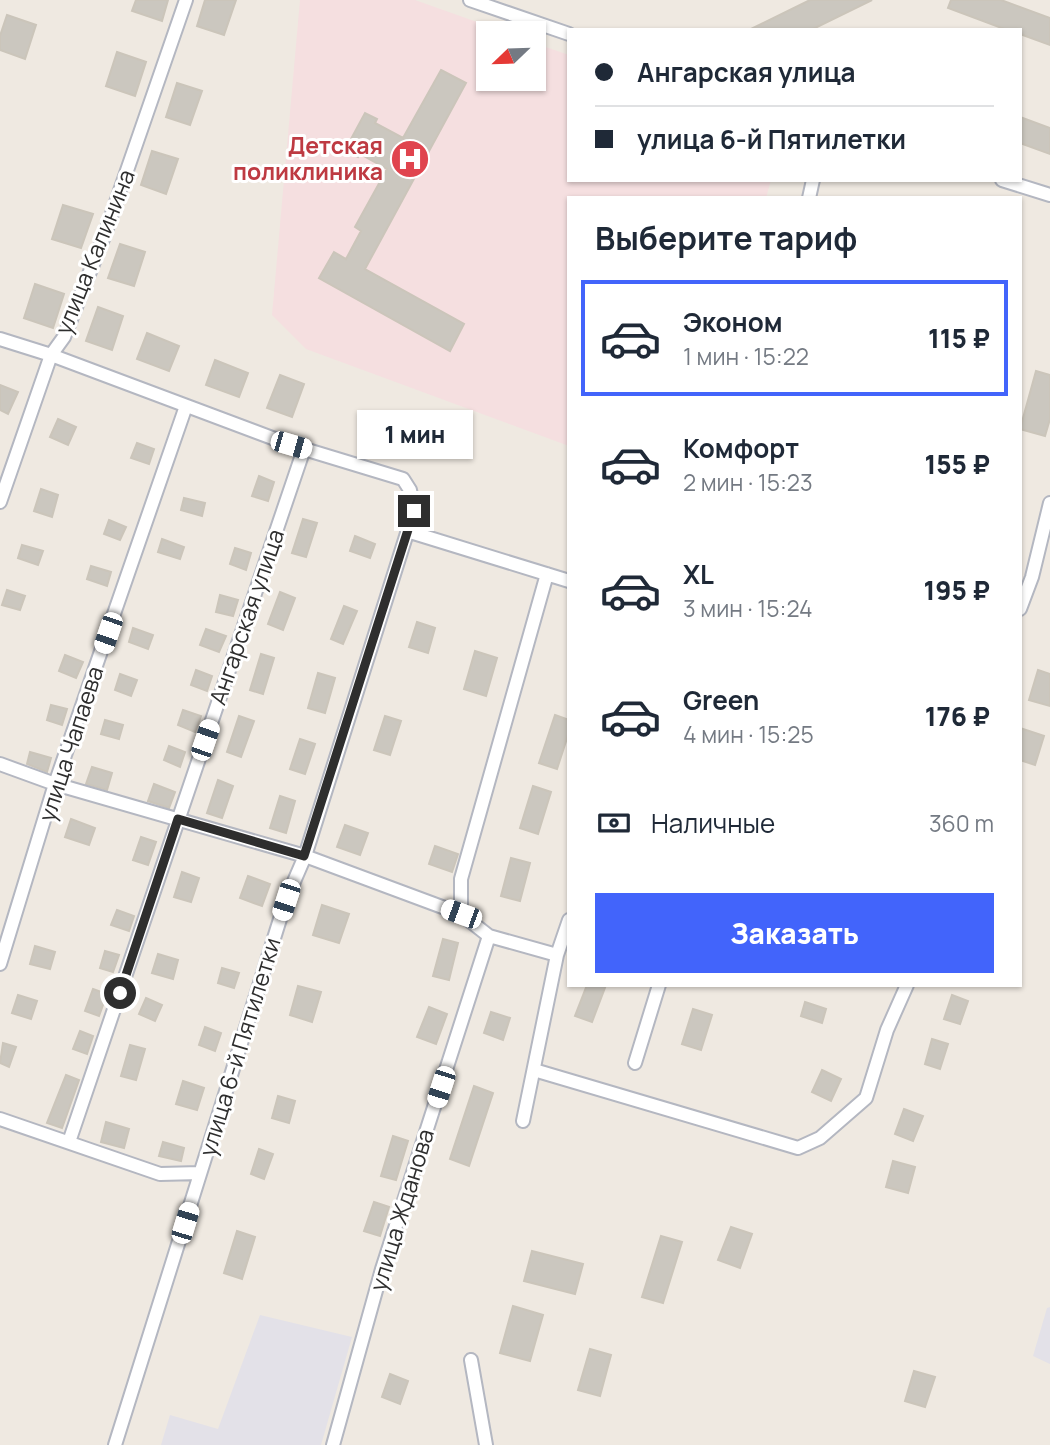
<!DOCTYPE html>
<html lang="ru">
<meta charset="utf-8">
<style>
:root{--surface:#fff;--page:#f2f2f3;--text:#1f2937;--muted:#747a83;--line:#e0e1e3;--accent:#4264fb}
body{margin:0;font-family:Manrope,sans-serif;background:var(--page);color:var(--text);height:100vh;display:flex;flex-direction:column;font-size:26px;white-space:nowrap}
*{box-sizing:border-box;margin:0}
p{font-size:23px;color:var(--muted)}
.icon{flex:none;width:38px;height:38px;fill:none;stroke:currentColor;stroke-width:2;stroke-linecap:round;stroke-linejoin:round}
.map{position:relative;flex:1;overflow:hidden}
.details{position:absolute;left:567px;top:196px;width:455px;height:791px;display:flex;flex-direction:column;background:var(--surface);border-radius:0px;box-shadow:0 2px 5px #0004}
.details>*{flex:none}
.banner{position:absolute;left:567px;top:28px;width:455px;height:154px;border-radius:0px;box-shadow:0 2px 5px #0004;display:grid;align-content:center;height:154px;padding:0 28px;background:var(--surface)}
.needle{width:46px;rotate:247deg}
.controls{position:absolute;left:476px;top:21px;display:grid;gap:14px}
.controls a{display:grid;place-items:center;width:70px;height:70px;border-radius:0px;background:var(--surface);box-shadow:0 2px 5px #0004;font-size:35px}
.end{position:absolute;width:32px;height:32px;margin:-16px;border:9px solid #2e2e2e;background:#fff;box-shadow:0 0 0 4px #fff}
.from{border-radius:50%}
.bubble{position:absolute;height:49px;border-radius:0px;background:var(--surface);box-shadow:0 2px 5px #0004;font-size:23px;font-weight:800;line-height:49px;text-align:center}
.car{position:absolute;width:21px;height:42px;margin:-21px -10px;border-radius:9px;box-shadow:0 0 5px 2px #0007;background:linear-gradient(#fff 24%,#345 0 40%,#fff 0 76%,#345 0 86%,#fff 0)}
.banner b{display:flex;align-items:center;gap:24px;height:66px;font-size:26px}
.banner b+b{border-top:2px solid var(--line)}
.banner i{width:18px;height:18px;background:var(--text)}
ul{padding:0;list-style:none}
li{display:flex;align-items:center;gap:21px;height:116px;margin:0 14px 10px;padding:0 14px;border:4px solid transparent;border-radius:0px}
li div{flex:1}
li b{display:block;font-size:26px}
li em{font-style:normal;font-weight:800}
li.selected{border-color:var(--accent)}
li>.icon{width:63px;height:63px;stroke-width:1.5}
h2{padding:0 28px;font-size:32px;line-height:84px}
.pay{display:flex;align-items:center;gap:18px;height:77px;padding:0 28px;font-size:26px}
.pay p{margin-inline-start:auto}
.cta{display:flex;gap:14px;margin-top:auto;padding:14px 28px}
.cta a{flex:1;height:80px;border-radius:0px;background:var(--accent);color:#fff;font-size:28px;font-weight:800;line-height:80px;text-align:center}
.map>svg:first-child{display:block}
.industrial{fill:#e3e1e8}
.medical{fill:#f5dfe0}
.building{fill:#cbc7bf;stroke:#cbc5ba;stroke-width:2}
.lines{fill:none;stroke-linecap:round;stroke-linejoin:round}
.minor-casing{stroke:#b4b7c1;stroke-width:16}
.minor{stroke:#fff;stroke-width:12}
.route{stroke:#2e2e2e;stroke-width:9}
.labels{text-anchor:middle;stroke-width:6;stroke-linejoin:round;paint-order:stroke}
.health-label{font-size:23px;font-weight:bold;fill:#be3a42;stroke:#fff;text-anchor:end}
.street-label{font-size:23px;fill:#2e2e2e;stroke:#fff}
</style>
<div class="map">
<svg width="1050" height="1445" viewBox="0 0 1050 1445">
<rect width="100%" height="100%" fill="#efe9e1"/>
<path class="industrial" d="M1050,1307V1364L1033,1356L1047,1308Z
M260,1315L352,1337L321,1445H161L170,1415L218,1429Z"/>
<path class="medical" d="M300,0H415L508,33H488V79H534V43L569,55V180H771L766,198H569V446L306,349L272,315Z"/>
<path class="building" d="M136,0H168L162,21L132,11Z
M205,0H236L224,35L197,26Z
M810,0H872L811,30H749Z
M951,0H1001L1050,18V45L1020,34V30H1007L948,8Z
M7,15L36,25L25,59L0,50V36Z
M117,52L146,62L135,96L106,86Z
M441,70L466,83L365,269L464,324L450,351L319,278L334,252L346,259L361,231L355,227L387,169L360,154L358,157L345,150L365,113L377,119L375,123L403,138Z
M177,83L202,91L190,125L166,117Z
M1020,117L1050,128V154L1020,143Z
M152,151L178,159L166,194L141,185Z
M63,205L93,214L81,248L52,239Z
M120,244L145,252L134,286L108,278Z
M35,284L64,294L53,328L24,318Z
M98,307L123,316L112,350L86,341Z
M147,333L179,346L169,371L137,359Z
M215,360L248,373L239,397L206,385Z
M1036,371L1050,375V419L1045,436L1020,429Z
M280,375L304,384L292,417L267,408Z
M0,385L18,392L8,414L0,410Z
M58,419L76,427L68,445L50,437Z
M137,443L154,449L149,464L131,458Z
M259,476L274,482L268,501L252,496Z
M41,489L58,495L52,517L34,511Z
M184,498L205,503L202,516L181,510Z
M303,519L317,523L306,557L292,553Z
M109,520L126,527L120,540L104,534Z
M355,536L375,544L370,558L350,551Z
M162,539L184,547L180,559L158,552Z
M22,545L43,551L38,565L18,558Z
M235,548L251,553L246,570L230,564Z
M91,566L111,572L107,586L87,579Z
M7,590L25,596L20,610L2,605Z
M280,592L295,598L283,630L268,624Z
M220,595L238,600L233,616L216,612Z
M344,606L357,611L343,644L331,639Z
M417,622L435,628L428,653L409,647Z
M133,628L153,635L148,649L129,642Z
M206,629L226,636L219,652L200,645Z
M475,651L497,658L486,696L464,689Z
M261,654L274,658L263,694L250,690Z
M65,655L83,662L76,678L59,671Z
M196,670L212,676L207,691L191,685Z
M1038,670L1050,674V706L1029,700Z
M318,673L335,678L325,713L308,708Z
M120,674L137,680L131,696L115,690Z
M51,705L67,709L62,725L47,720Z
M183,710L201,716L195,732L178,725Z
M555,715L569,720V732L557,769L539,763Z
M239,716L254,721L241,757L227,752Z
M385,716L401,721L390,755L374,750Z
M105,720L123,725L119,739L101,734Z
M1020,728L1044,736L1035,765L1020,760Z
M300,739L315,744L305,774L290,769Z
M169,746L185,752L180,767L164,760Z
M30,752L51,758L47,772L27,764Z
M92,767L112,773L107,790L86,784Z
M218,780L233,786L222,818L207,813Z
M154,784L175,792L169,808L148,801Z
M533,786L551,792L538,834L520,828Z
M280,796L295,801L286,833L270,828Z
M71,819L95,828L89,845L65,837Z
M345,825L368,833L360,855L337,847Z
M141,837L156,842L148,865L133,860Z
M435,846L458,854L452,872L429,864Z
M511,858L530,863L520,901L501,896Z
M182,872L199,878L191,902L174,897Z
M248,876L270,884L262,906L240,898Z
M322,905L349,914L339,943L313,935Z
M117,910L134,916L129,931L111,925Z
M443,939L458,943L449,980L433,976Z
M35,946L55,952L50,969L30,964Z
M105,951L119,955L113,972L100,968Z
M158,954L178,960L173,979L152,973Z
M222,968L239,973L234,988L218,983Z
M587,985H606L592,1022L575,1016Z
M298,986L321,992L312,1022L290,1015Z
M93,989L107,994L99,1016L85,1011Z
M18,995L37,1001L31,1019L12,1013Z
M952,995L968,1001L960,1024L944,1019Z
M146,998L162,1005L155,1021L139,1014Z
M805,1002L826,1009L822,1023L801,1016Z
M429,1007L447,1014L436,1044L417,1037Z
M693,1009L712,1015L701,1050L682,1044Z
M491,1012L510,1018L503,1040L484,1033Z
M205,1027L221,1033L215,1051L199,1045Z
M80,1031L93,1036L87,1054L73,1049Z
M932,1039L948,1044L940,1069L925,1064Z
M3,1043L16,1047L9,1067L0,1063Z
M130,1045L145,1049L136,1080L121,1076Z
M822,1070L841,1079L831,1101L812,1092Z
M66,1075L79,1080L62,1128L47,1123Z
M183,1081L204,1088L197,1110L176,1104Z
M474,1086L493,1093L469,1166L450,1159Z
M278,1096L295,1101L289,1123L272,1118Z
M904,1109L923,1116L913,1141L895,1134Z
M106,1122L129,1129L124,1148L101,1142Z
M393,1136L408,1141L396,1180L381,1176Z
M163,1142L184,1148L181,1161L159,1156Z
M259,1149L273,1154L264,1179L251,1174Z
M893,1161L915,1167L908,1193L886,1187Z
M374,1202L389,1207L380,1236L364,1231Z
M731,1227L752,1234L740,1268L718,1260Z
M237,1231L255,1237L242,1279L224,1273Z
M661,1236L682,1242L663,1303L642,1297Z
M532,1251L583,1264L575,1294L524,1281Z
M513,1306L543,1315L530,1361L500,1353Z
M590,1349L611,1355L600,1396L578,1390Z
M914,1371L935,1377L925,1407L905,1401Z
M390,1374L408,1381L400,1404L382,1397Z"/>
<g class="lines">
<g class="minor-casing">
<path id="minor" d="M470,0L569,34
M1002,180L1050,195
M809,198L813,180
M0,339L51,355L291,445L403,479L410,490L414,511L305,856L286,900L115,1445
M0,502L51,355L64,337L105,234L186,0
M407,531L569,581
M1020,609L1032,577L1050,503
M0,764L55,784L305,856L461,914L489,936L557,955
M461,914V879L547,574
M0,964L55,784L186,406
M635,1063L659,985
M534,1070L798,1148L820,1138L866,1098L887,1030L907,985
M0,1119L160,1174L200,1173
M523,1121L557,955L569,920
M69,1142L304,449
M471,1360L486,1445
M333,1445L382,1269L489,936"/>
</g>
<use href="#minor" class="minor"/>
</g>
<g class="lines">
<path class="route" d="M120,993L178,819L304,856L414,511"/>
</g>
<defs>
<g id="hospital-disc" transform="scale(2.0125)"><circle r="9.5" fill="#e0444e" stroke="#fff"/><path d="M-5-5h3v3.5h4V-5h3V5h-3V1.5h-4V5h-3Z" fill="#fff"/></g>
</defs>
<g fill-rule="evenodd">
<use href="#hospital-disc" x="410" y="159"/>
</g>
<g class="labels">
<g class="health-label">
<text x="383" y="154">Детская<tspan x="383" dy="26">поликлиника</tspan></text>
</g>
<g class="street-label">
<text transform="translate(95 252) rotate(-68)" y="8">улица Калинина</text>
<text transform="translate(247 617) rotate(-71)" y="8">Ангарская улица</text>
<text transform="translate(71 744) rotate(-72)" y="8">улица Чапаева</text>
<text transform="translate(240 1047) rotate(-73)" y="8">улица 6-й Пятилетки</text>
<text transform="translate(402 1210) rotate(-73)" y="8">улица Жданова</text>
</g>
</g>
</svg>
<div class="controls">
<a><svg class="needle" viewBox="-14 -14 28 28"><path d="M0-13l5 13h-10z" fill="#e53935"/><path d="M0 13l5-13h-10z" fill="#747a83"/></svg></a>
</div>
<i class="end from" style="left:120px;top:993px"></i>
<i class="end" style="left:414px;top:511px"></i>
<div class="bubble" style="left:357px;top:410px;width:116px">1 мин</div>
<i class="car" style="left:291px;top:445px;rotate:106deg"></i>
<i class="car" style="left:108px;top:633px;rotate:199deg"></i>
<i class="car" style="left:205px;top:740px;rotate:19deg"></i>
<i class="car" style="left:286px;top:900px;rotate:198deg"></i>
<i class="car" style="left:461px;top:914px;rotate:290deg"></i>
<i class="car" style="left:441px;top:1087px;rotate:198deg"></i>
<i class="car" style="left:185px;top:1223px;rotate:17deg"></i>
<div class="banner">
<b><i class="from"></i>Ангарская улица</b>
<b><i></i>улица 6-й Пятилетки</b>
</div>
<section class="details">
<h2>Выберите тариф</h2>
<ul>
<li class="selected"><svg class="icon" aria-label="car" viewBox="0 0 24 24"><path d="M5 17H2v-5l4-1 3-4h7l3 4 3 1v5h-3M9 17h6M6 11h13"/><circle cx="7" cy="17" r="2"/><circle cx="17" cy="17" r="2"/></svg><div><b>Эконом</b><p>1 мин · 15:22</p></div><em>115 ₽</em></li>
<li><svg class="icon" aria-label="car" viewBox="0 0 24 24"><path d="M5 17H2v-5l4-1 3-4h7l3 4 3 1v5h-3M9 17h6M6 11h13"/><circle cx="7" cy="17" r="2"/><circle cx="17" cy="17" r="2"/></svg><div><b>Комфорт</b><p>2 мин · 15:23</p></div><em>155 ₽</em></li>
<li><svg class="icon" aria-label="car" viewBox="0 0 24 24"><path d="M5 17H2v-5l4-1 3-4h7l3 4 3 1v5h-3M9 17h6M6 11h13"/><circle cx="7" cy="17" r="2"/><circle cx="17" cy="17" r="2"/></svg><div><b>XL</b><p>3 мин · 15:24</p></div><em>195 ₽</em></li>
<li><svg class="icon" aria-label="car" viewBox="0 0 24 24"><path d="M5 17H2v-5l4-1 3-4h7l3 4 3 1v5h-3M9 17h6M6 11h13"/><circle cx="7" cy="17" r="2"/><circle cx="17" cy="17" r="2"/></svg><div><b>Green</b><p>4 мин · 15:25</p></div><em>176 ₽</em></li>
</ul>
<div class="pay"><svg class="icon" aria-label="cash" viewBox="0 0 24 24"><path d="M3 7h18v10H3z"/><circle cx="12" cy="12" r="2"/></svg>Наличные<p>360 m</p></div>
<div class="cta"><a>Заказать</a></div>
</section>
</div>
